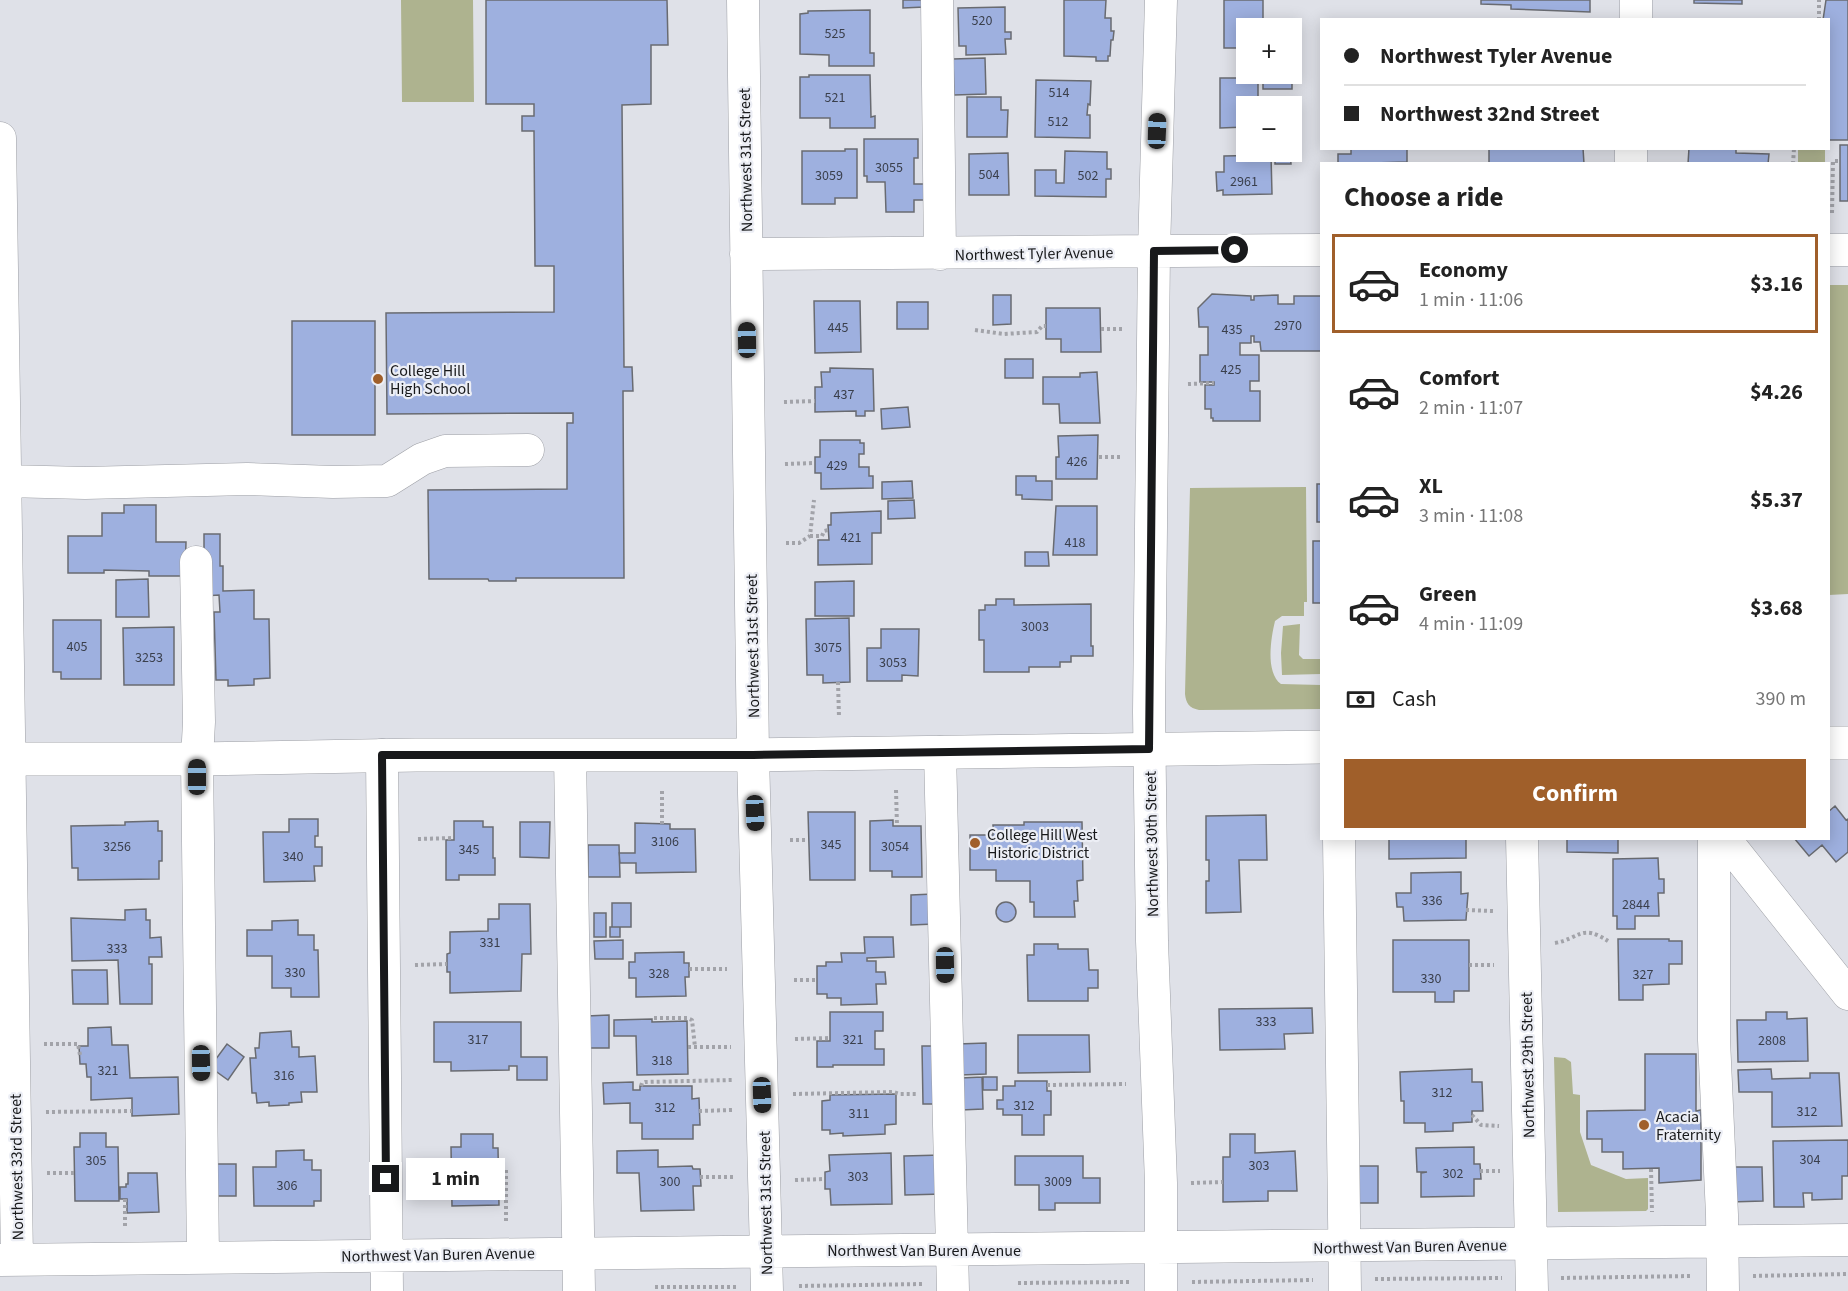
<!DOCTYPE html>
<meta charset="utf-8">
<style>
:root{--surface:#fff;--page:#f2f2f2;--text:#222;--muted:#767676;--line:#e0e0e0;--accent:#a05f2a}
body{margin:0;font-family:"Source Sans 3",sans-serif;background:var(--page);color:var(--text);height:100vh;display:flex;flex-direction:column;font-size:22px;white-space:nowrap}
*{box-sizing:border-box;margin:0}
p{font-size:20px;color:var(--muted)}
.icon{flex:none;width:33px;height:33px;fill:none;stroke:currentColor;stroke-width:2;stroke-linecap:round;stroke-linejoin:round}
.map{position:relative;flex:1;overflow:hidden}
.sheet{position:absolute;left:1320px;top:162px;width:510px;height:678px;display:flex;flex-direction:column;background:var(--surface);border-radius:0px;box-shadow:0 3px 15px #0003}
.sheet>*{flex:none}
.guide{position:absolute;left:1320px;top:18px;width:510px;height:132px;border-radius:0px;box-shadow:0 3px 15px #0003;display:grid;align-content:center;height:132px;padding:0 24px;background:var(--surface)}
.tools{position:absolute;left:1236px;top:18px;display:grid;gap:12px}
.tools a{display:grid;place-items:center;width:66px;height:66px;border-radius:0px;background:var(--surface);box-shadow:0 3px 15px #0003;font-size:30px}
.end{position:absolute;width:27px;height:27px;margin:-14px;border:8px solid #18191b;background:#fff;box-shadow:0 0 0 3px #fff}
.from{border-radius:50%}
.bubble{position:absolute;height:42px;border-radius:0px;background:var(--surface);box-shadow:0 3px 15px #0003;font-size:20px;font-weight:700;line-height:42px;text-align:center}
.car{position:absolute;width:18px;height:36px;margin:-18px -9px;border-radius:8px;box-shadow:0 0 4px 2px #0007;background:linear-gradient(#222 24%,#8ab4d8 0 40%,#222 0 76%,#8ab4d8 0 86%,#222 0)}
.guide b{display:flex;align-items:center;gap:21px;height:57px;font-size:22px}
.guide b+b{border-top:2px solid var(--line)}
.guide i{width:15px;height:15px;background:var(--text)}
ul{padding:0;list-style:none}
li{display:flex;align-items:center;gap:18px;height:99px;margin:0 12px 9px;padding:0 12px;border:3px solid transparent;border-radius:0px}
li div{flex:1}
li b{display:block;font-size:22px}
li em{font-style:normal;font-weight:700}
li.selected{border-color:var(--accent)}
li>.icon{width:54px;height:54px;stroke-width:1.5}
h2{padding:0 24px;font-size:27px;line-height:72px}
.pay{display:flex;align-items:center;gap:15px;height:66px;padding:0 24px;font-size:22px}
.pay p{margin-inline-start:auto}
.primary-button{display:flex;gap:12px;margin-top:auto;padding:12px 24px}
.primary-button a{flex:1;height:69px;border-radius:0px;background:var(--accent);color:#fff;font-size:24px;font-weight:700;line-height:69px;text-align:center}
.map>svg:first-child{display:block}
.green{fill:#aeb38f}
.building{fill:#9eb0df;stroke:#696b71;stroke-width:1.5}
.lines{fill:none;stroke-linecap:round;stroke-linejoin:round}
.minor-casing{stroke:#9d9fa5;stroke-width:33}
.major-casing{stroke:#9d9fa5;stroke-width:34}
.path{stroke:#a2a3a9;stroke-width:4;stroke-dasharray:3 3;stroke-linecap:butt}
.minor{stroke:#fff;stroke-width:32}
.major{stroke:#fff;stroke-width:33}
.route{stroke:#18191b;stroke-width:8}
.poi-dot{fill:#a05f2a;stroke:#eceef5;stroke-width:2}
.labels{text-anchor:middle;stroke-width:4.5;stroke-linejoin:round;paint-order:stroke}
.number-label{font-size:14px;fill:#3a3f4c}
.street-label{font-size:16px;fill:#18191b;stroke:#eceef5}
.poi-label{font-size:16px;fill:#18191b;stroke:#eceef5;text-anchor:start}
</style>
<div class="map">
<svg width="1848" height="1291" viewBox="0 0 1848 1291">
<rect width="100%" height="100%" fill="#dfe1e8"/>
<path class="green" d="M401,0H473L474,102H402Z
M1798,149H1825V163H1798Z
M1828,285H1848V594L1829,595Z
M1306,487L1307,602H1304V616H1282L1275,621C1271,638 1265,672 1281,684L1321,685V709L1199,710C1189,708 1186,703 1185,694L1190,488Z
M1300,624L1299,655L1303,659H1321V674L1282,675L1281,653L1283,626Z
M1554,1057L1565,1058L1571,1062L1573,1094L1580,1095V1132L1591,1165L1626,1179L1648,1178V1209L1646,1211L1558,1212Z"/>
<path class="building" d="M486,0H667L668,45H651V104L622,105L624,367H632L633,391H623L624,578H516V581H489L488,579H429L428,490L567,489V423H573V413L387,414L386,313L554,312V266H535L534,131H522V116H534V104H486Z
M903,0H923L924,7L903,8Z
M1064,0H1106L1105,18H1111V31H1114L1113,40H1111L1110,56H1108V61H1096V57L1064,56Z
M1224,0H1263V28H1246V48H1224Z
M1481,0H1590V12L1511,9V5L1481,4Z
M1694,0H1742V4L1694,3Z
M1826,0H1848V140H1828V20H1823Z
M1005,7V32H1011V39H1005L1006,54L966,55V46H959L958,8Z
M870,10V53H874V66H829V55L800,54V14L808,13V11Z
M1292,31V89H1263V74H1292Z
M985,58L986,94L954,95L953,59Z
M809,75H870L871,117L875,116V128H830V118H800V77H809Z
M1220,78H1258V106H1246V127L1220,128Z
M1036,80L1091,81L1090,105L1088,104L1087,115H1090V138L1035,137Z
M967,97H1001V110H1008L1007,137H967Z
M864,139H918V158H914V184H925V200H914V212H886L885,182H867V176H864Z
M1840,145H1848V201H1840Z
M1351,148H1407V162L1338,164V154H1351Z
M1489,148H1583L1584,164H1489Z
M1689,148H1736V153L1769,154L1768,164H1688Z
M845,149H857V198H835V204H802V151H845Z
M1065,151L1107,152V169H1111V179H1106V197L1035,196V170H1056V183H1064Z
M1275,152H1290L1291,164H1275Z
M1008,153L1009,195H969V154Z
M1271,155L1272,194L1223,195V190L1217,191L1216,172H1224V156Z
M1212,294L1251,296V300H1254V296L1278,295V304H1294V296H1322L1321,351H1261L1260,342H1254V336H1251V343H1240V355H1259V381H1250V391H1260V421H1213V418H1211V409H1205V385H1214V382H1200V355H1208V327H1199L1198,308Z
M993,295H1011V324L993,325Z
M814,301H860L861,352L815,353Z
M897,302H928V329H897Z
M1046,308H1100L1101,352H1061V339H1046Z
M292,321H375V435H292Z
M1005,359H1033V378H1005Z
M830,368L873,369L874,411H865V416H856V411L815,412V387H822L821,372H830Z
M1097,372L1100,423H1060L1059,404H1043V377H1080V373Z
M908,407L910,427L882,429L881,409Z
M1098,435L1097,479H1056V457H1059L1058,436Z
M820,440H860V443H864V454H859V467H869V476H873V488L821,489V473H815V457H820Z
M1016,476H1036V481H1052V500L1022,499V495H1016Z
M912,481L913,498L882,499V482Z
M1317,484H1322V522H1317Z
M914,500L915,518L888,519V501Z
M124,505H156V542H186L185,576H149V571L104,570V573H68V536H102V513H124Z
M1056,506H1097V555H1053Z
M881,511V533H872V564L818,565V540H829L828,525H831V513Z
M204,534H220V566H223V591L254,590V619H269L270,678L254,679V685L228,686V680H216L214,612H220L219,595L204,596Z
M1313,541H1322V603H1313Z
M1025,552H1048L1049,566H1025Z
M148,579L149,617H116V580Z
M854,581V616H815V582Z
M996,599H1014V605L1091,604V646H1093V656H1071V662H1060V667H1029V672H984V640H979V610H985V605H996Z
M849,618L850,682L823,683V675H807L806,619Z
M53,620H101V679H61V672H53Z
M174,627V685H124L123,628Z
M881,629H919L918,676L902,675V681H867V648H881Z
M1835,806L1846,820L1848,819V852L1836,862L1822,845L1809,856L1794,838H1828V812Z
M808,812H855V880H810Z
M1266,815L1267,860H1239L1241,912L1206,913V881H1209V860H1206V816Z
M289,819H318V836H315V847H322V866H314L315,881L264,882L263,832H289Z
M893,820V826H921L922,877H892V871H870V821Z
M158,821V831H162V861H159V879L78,880V868H72L71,826L125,825V822Z
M454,821H483V827H493V858H495V875H459V880H446V840H454Z
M520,822H550L549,858L520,857Z
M1024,822H1082L1083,880L1077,881L1078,901H1074L1075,917H1034V902H1030V881H996V870H970V835H993V825H1024Z
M635,823L670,824V829H695L696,872L636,873V863H620L619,853H635Z
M1389,838H1466V858L1389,859Z
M1567,838H1618V853L1567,852Z
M588,845H619L620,877H588Z
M1658,858L1659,879H1664V893H1658L1659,916H1635V929H1617V916H1613V859Z
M1461,872V894L1468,893L1466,920L1404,921L1403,907H1397L1396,893H1411V873Z
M933,894L934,924L911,925V895Z
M996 912a10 10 0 1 1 20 0a10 10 0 1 1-20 0Z
M612,903H631V927H612Z
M499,904H530L531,954H522L521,991L450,993V972H447V954L450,953V932L488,931V919H499Z
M146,909V920H150V938L161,937L162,957H149V964H152V1004H120L118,960L72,961L71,918L125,920V910Z
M594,913H606V937H594Z
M298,920V935H314V950H318L319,997H291V988H272V956H247V930H272V921Z
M610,927H620V937H610Z
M864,937H893L894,957L867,958V961H876V972H885L886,984H876L877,1004L841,1005V998H827V994H817V966H826V962H842L841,953H865Z
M1618,939H1669V941H1682V964H1669V984L1643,985V1000H1619Z
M623,940V959H595L594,941Z
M1393,940H1469V991H1454V1002H1435V992H1393Z
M1034,944H1058V949H1088L1089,970H1098V988H1088V1001H1028L1027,955H1034Z
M684,952V963H689V977H685L686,996L636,997V978H629V962H635V953Z
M72,970H107L108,1004H73Z
M1312,1008L1313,1033L1284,1034L1285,1049L1220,1050L1219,1009Z
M830,1012H883V1031H875V1049H884V1065H833V1067H817V1041H830Z
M1766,1012H1787V1019L1807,1018L1808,1061L1738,1062L1737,1020H1766Z
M609,1015V1048H588L587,1016Z
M652,1019V1022L687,1021L688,1074L637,1075L636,1036H614V1020Z
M434,1022H521V1057H547V1080H517V1066H509V1070L451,1071V1062H434Z
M111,1027L112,1045H128L130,1078L178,1077L179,1114L132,1116V1098L91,1100V1077H87L86,1064H80L79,1046H88V1028Z
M291,1031L292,1047H299V1057L315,1056L317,1092H301L302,1102L289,1103V1105L269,1106V1102L257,1103L256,1093H252L250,1058H256L255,1048H259L260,1033Z
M1018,1035H1089L1090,1072L1018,1073Z
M986,1043V1074L960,1075L958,1044Z
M227,1044L244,1057L228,1080L210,1067Z
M922,1046H940L941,1104H923Z
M1645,1054H1696V1111L1701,1110V1180L1659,1183V1168L1623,1169V1152H1602V1139H1587V1111L1645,1110Z
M1472,1069V1082H1482L1483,1111H1472V1122L1453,1123V1131L1425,1132V1123H1404V1101H1401L1400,1072Z
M1771,1069L1772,1079L1810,1078V1073H1839L1842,1126L1772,1127V1092H1739L1738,1070Z
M982,1077L983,1109L961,1110V1078Z
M983,1077H997V1090H983Z
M1015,1081H1047V1091H1051V1115H1044V1135H1022V1115H1003V1109H997V1100H1003V1086H1015Z
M633,1082V1090H640V1086H692V1099L699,1098L700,1125H693V1139H642V1123H630V1103L604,1104L603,1083Z
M896,1094V1124L885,1125V1134L843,1136V1133L830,1134V1130H822V1101L830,1100V1095Z
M80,1133H106V1147H118L119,1201H75L74,1147H80Z
M461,1134H493V1148H498L499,1205L452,1206L451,1147H461Z
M1230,1134H1255V1153L1295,1151L1297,1191H1268V1201L1223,1202V1157H1230Z
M1848,1140V1176H1842V1199L1812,1200V1193H1803L1804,1207H1774L1773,1141Z
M1474,1147V1164H1480L1481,1179H1474V1196L1421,1197V1173L1427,1172H1417L1416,1148Z
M304,1150V1160H312V1170H321V1201H314V1206H254L253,1167H276V1151Z
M658,1150V1167L692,1166L693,1169H700L701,1186H693L694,1210L641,1211L639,1173H617V1151Z
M891,1153L892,1204L831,1205L830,1189H825V1172L830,1171L829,1155Z
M942,1155L943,1194L905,1195L904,1156Z
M1015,1156H1083V1178H1100V1203H1055V1210H1039V1185H1015Z
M214,1164H236V1196H214Z
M1356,1166H1378V1203H1356Z
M1730,1167H1762L1763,1201L1730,1202Z
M128,1173H157L159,1212L127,1213V1199H120V1187H126V1184H128Z"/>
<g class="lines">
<g class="minor-casing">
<path id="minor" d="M743,0L753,755L767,1291
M937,0L940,254
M1636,20V0
M0,138L17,1260
M1631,164V148
M1828,250H1848
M746,254L1322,250
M6,481L85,483L247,479L333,482L387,481L422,459L445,451L528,450
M196,562L199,722L197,759L203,1257
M940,752L953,1291
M382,755L387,1291
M570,755L579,1291
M1339,838L1345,1291
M1522,838L1532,1291
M1714,838V1040L1722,1215L1723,1291
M1724,838L1848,994
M0,1260C616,1252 1232,1247 1848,1240
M1161,1291V1183L1152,941L1149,712L1154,251L1161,0"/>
</g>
<g class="major-casing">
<path id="major" d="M1828,743H1848
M0,759H197L416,755H753L1322,747"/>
</g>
<path class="path" d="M1819,20V0
M1793,164L1794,148
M1832,213L1833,161H1840
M1101,329H1122
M975,330L1004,334L1037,332L1042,326H1046
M1188,384L1214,383
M784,402L815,401
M1099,457H1122
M785,464L815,463
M810,536H822L824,531L828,530
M786,543H799L810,536L814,500
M838,682L839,717
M896,790L897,826
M662,791V824
M418,839L454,838
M790,840H808
M1466,910L1493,911
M1555,943C1579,939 1581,923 1608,941
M415,965L447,964
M1469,965H1494
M689,969H727
M794,980H817
M654,1018H687L692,1020L695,1047
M795,1039L830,1038
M44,1044H78L80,1055
M688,1047H731
M1047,1085L1126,1084
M641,1086L642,1083L645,1082L732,1080
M793,1094L893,1092L900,1094H917
M699,1111L732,1110
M46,1112L132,1111
M1472,1115L1481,1125L1499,1126
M1651,1169L1652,1212
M506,1170V1224
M1480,1171H1500
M47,1173H74
M422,1176H451
M700,1177H734
M795,1180L825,1179
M1191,1183L1223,1182
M125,1199V1228
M1753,1276L1848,1274
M1561,1278L1691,1276
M1375,1279L1502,1278
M1192,1282L1313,1280
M1018,1283L1130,1282
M799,1286L923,1284
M655,1287H737"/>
<use href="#minor" class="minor"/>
<use href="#major" class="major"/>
</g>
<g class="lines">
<path class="route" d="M386,1179L382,755H753L1149,749L1154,251L1235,250"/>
</g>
<g class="poi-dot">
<circle cx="378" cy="379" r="6"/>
<circle cx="975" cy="843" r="6"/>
<circle cx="1644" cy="1125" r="6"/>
</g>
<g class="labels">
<g class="number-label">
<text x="982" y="25">520</text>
<text x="835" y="38">525</text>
<text x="1059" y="97">514</text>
<text x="835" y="102">521</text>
<text x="1058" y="126">512</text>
<text x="889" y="172">3055</text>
<text x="989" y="179">504</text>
<text x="829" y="180">3059</text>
<text x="1088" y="180">502</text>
<text x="1244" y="186">2961</text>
<text x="1288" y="330">2970</text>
<text x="838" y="332">445</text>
<text x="1232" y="334">435</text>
<text x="1231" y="374">425</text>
<text x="844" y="399">437</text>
<text x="1077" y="466">426</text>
<text x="837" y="470">429</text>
<text x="851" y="542">421</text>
<text x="1075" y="547">418</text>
<text x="1035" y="631">3003</text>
<text x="77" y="651">405</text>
<text x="828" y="652">3075</text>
<text x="149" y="662">3253</text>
<text x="893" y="667">3053</text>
<text x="665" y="846">3106</text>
<text x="831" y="849">345</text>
<text x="117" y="851">3256</text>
<text x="895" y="851">3054</text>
<text x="469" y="854">345</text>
<text x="293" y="861">340</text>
<text x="1432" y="905">336</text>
<text x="1636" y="909">2844</text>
<text x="490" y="947">331</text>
<text x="117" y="953">333</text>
<text x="295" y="977">330</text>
<text x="659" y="978">328</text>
<text x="1643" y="979">327</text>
<text x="1431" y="983">330</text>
<text x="1266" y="1026">333</text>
<text x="478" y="1044">317</text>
<text x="853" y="1044">321</text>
<text x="1772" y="1045">2808</text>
<text x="662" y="1065">318</text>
<text x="108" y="1075">321</text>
<text x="284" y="1080">316</text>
<text x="1442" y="1097">312</text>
<text x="1024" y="1110">312</text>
<text x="665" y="1112">312</text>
<text x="1807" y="1116">312</text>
<text x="859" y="1118">311</text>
<text x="1810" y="1164">304</text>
<text x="96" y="1165">305</text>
<text x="1259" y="1170">303</text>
<text x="1453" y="1178">302</text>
<text x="858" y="1181">303</text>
<text x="670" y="1186">300</text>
<text x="1058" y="1186">3009</text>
<text x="287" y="1190">306</text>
</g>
<g class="street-label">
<text transform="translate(745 160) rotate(-91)" y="6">Northwest 31st Street</text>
<text transform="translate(1034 253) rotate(-1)" y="6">Northwest Tyler Avenue</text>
<text transform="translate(752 646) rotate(-91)" y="6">Northwest 31st Street</text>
<text transform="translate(1151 844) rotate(-91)" y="6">Northwest 30th Street</text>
<text transform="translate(1527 1065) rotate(-91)" y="6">Northwest 29th Street</text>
<text transform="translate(16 1167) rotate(-91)" y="6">Northwest 33rd Street</text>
<text transform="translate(765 1203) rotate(-91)" y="6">Northwest 31st Street</text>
<text transform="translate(1410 1246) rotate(-1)" y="6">Northwest Van Buren Avenue</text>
<text x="924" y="1256">Northwest Van Buren Avenue</text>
<text transform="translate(438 1254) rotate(-1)" y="6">Northwest Van Buren Avenue</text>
</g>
<g class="poi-label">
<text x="390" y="376">College Hill<tspan x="390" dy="18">High School</tspan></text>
<text x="987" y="840">College Hill West<tspan x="987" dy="18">Historic District</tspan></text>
<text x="1656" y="1122">Acacia<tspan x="1656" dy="18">Fraternity</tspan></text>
</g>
</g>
</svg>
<div class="tools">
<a>+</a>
<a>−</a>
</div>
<i class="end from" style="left:1235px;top:250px"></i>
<i class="end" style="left:386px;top:1179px"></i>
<div class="bubble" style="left:406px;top:1158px;width:99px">1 min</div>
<i class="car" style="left:1157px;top:131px;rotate:2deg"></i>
<i class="car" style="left:747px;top:340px;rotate:359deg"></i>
<i class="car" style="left:197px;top:777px;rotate:0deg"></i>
<i class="car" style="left:755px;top:813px;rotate:178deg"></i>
<i class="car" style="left:945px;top:965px;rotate:179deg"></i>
<i class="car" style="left:201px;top:1063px;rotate:179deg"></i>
<i class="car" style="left:762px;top:1095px;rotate:178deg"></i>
<div class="guide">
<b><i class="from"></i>Northwest Tyler Avenue</b>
<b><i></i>Northwest 32nd Street</b>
</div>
<section class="sheet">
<h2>Choose a ride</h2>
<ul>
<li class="selected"><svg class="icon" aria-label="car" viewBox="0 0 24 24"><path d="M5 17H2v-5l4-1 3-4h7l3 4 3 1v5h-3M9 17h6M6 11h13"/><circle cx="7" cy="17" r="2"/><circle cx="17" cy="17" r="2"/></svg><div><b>Economy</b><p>1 min · 11:06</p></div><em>$3.16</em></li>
<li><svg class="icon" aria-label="car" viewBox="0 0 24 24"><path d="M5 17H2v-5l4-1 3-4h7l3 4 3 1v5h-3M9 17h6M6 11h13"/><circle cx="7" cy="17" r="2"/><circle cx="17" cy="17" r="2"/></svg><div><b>Comfort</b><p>2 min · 11:07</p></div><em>$4.26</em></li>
<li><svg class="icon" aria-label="car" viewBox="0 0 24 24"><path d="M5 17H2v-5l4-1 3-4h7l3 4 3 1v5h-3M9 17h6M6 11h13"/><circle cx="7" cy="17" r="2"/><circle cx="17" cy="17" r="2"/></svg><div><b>XL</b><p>3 min · 11:08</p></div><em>$5.37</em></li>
<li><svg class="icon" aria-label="car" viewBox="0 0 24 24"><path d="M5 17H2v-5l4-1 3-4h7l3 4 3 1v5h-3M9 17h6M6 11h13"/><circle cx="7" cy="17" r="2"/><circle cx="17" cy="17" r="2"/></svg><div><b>Green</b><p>4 min · 11:09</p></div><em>$3.68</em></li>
</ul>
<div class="pay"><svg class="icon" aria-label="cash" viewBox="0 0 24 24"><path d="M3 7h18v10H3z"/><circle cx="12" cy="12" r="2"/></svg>Cash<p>390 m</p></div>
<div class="primary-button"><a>Confirm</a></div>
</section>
</div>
